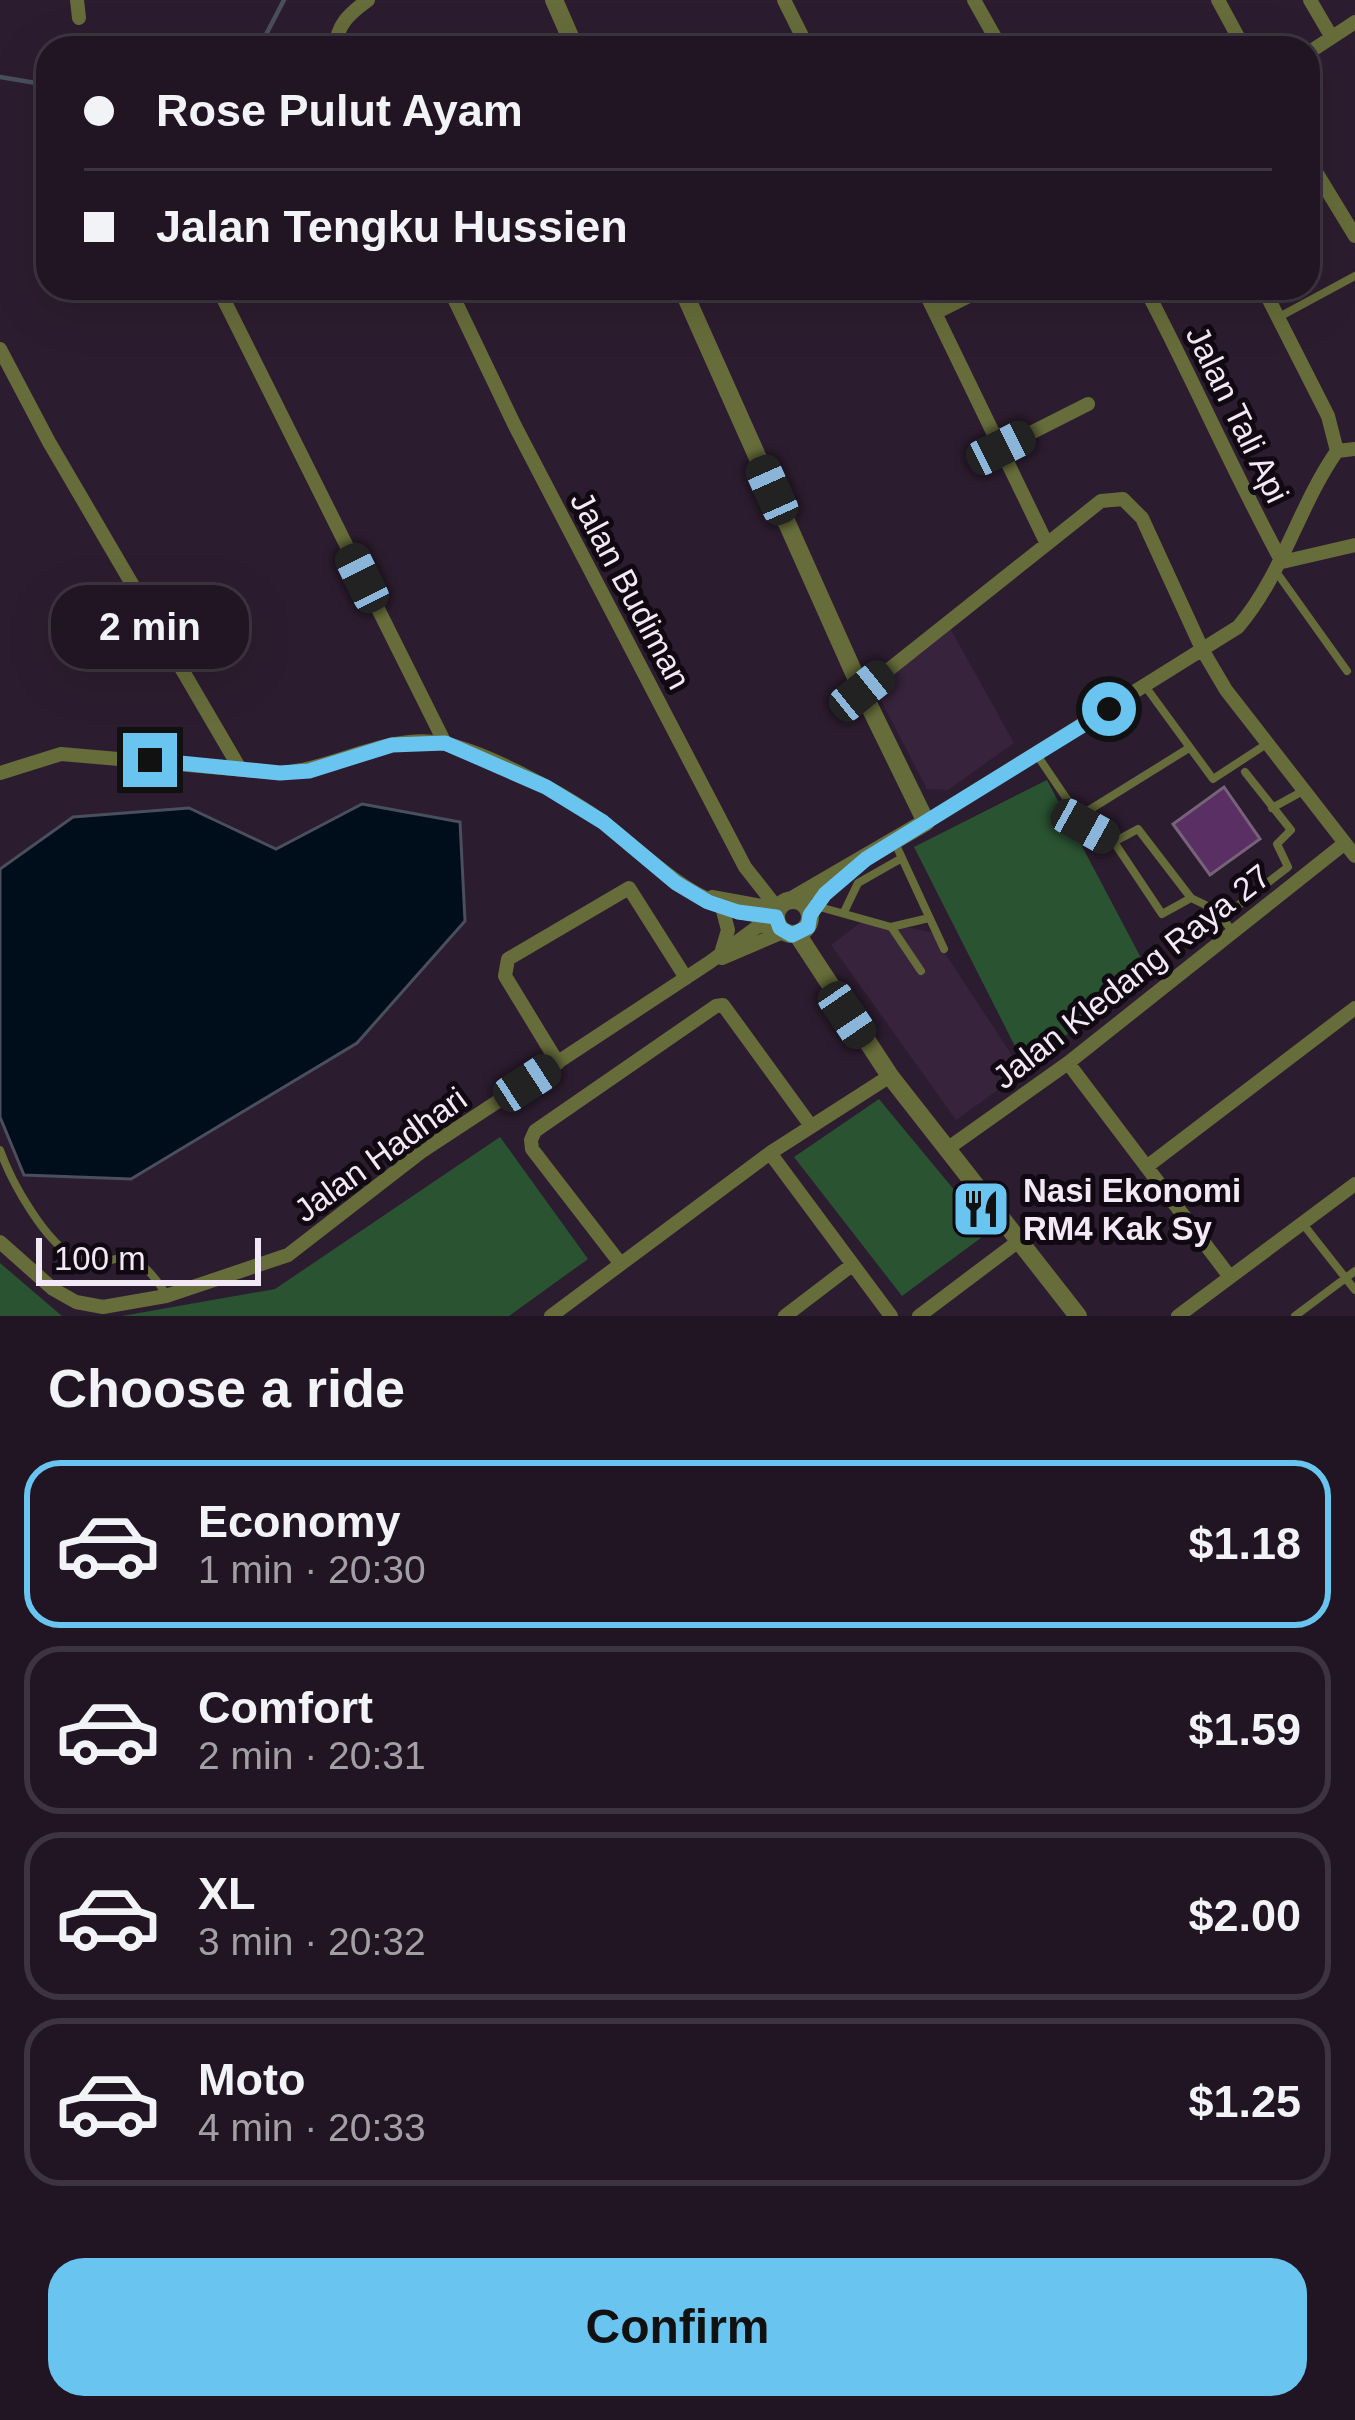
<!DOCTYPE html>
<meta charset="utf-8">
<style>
:root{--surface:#211523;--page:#291e2b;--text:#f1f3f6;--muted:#a29fa6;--line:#3e3441;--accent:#69c4f0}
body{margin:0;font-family:Arial,sans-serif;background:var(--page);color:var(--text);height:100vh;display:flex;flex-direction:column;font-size:45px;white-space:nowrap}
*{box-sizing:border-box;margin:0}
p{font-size:39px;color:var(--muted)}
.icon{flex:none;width:66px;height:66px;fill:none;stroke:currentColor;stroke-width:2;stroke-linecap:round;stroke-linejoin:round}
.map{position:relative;height:1316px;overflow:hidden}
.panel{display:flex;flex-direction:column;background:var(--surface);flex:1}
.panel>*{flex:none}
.banner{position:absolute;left:36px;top:36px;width:1284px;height:264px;border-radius:36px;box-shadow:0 12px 48px #0002,0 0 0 3px var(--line);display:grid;align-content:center;height:264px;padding:0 48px;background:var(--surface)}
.scale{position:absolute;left:36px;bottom:30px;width:225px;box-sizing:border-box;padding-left:12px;border:6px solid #f3e8f5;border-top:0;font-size:33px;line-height:42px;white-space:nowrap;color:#f3e8f5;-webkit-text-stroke:9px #100912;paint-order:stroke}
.end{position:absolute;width:54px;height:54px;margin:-27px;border:15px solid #69c4f0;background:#111;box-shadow:0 0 0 6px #111}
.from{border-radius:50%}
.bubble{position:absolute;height:84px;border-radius:36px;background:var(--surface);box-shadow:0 12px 48px #0002,0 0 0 3px var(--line);font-size:39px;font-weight:600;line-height:84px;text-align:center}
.car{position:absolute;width:36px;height:72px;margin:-36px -18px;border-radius:15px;box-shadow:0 0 9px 3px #0007;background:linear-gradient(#222 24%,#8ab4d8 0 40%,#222 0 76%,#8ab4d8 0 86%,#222 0)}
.banner b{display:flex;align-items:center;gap:42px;height:114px;font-size:45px}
.banner b+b{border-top:3px solid var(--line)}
.banner i{width:30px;height:30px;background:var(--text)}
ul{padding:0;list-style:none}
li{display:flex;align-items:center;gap:36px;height:168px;margin:0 24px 18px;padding:0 24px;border:6px solid var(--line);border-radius:36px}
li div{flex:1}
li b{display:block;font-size:45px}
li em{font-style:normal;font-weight:600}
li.active{border-color:var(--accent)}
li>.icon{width:108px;height:108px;stroke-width:1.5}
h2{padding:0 48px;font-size:54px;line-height:144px}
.primary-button{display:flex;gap:24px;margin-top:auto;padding:24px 48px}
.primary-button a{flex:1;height:138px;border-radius:36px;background:var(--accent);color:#111;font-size:48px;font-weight:600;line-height:138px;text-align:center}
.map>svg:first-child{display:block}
.built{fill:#37233c}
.green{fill:#2a5332}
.water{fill:#000d1a;stroke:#494f5c;stroke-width:3}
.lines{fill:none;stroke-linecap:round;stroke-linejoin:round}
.stream{stroke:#494f5c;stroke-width:4.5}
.building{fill:#5a2f63;stroke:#76637a;stroke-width:3}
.service{stroke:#666c3a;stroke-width:8}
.minor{stroke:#666c3a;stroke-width:14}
.tertiary{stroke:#666c3a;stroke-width:18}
.route{stroke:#69c4f0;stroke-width:15}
.labels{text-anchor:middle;stroke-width:10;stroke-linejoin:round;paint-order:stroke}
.street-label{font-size:33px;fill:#f3e8f5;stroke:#100912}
.poi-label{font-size:33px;font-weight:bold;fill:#f3e8f5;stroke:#100912;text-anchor:start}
</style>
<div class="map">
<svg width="1355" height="1316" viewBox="0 0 1355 1316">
<rect width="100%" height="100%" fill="#2c1c2f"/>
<path class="built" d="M950,628L1014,743L948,790L927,789L874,687Z
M865,919L931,932L1023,1072L956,1120L831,945Z"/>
<path class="green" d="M1047,780L1149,973L1025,1066L914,847Z
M879,1099L989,1232L902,1296L794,1157Z
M500,1137L588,1259L509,1316H122L275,1289Z
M0,1263L62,1316H0Z"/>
<path class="water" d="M362,804L460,822L465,921L357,1043L131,1179L24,1175L0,1117V869L73,817L189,808L276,849Z"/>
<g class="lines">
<path class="stream" d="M259,48L284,0
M0,77L48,85"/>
</g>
<path class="building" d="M1224,787L1260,839L1210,875L1173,824Z"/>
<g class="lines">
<path class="service" d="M1279,317L1355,276
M1277,573L1347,671
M1145,686L1213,779L1265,745
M1037,755L1085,826L1114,842L1162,914L1191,898
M1272,808L1303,791
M1078,817L1189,748
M1114,842L1138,829L1191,898L1216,910L1233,932
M895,843L944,949
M816,906L891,927L929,918
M844,912L858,883L902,858
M1222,918L1288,867L1277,844L1291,830L1245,772
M892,928L921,971
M0,1150C11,1181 46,1245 77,1258C120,1275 123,1229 166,1294
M1303,1224L1355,1290
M1295,1316L1355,1271"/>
<path class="minor" d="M77,0L79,18
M784,0L808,48
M974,0L1001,48
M1218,0L1244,48
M1310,0L1331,36
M336,48C336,25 350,13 368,0
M1308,53L1355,22
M1308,159L1355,236
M218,288L445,743
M449,288L515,426L745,867L778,909
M923,288L1046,542
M1145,288C1193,379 1233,472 1282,562L1355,545
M1263,288L1328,416L1337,451
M935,313L985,288
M0,349L49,442L239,767
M1001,448L1088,404
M1337,451L1355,449
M862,691L1101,501L1123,499L1142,518L1203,651L1226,690L1355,856
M0,773L61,754L280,773C334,769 388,733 442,743C487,752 571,797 607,825C659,866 702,913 772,917
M926,822L1238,627C1283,574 1298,507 1337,451
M712,897L773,908
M722,950L728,930L722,907
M722,958L783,932
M558,1063L505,976L508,959L629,888L686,978
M1068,1063L1230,1277
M947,1149L1068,1063L1345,843
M770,1153L891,1316
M1149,1165L1355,1008
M0,1242L53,1289L76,1302L103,1307L166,1296L288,1255L421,1152L710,962L757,927L776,922
M620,1263L532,1149L531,1140L535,1131L716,1006L723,1005L811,1126
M551,1316L770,1153L890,1076
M785,1316L852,1265
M919,1316L1020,1240
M1178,1316L1355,1184"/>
<path class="tertiary" d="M554,0L575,48
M682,288L862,691L926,822L792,900
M776 917a17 17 0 1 1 34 0a17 17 0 1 1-34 0Z
M797,934L890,1076L1078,1316"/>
</g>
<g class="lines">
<path class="route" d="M150,760L280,773L309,771L392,745L445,743L546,787L603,822L676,883L708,902L738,912L776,917L780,928L792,935L808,927L810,915L825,894L866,859L1109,709"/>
</g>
<defs>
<g id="restaurant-square" transform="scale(3)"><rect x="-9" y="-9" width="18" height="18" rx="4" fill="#69c4f0" stroke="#100912"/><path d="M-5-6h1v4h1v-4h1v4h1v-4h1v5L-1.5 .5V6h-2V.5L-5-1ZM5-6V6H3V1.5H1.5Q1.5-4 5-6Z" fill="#111"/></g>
</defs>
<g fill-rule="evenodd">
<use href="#restaurant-square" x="981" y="1209"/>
</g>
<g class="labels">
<g class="street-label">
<text transform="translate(1238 414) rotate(64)" y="12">Jalan Tali Api</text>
<text transform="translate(631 590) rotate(62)" y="12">Jalan Budiman</text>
<text transform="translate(1131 976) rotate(-38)" y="12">Jalan Kledang Raya 27</text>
<text transform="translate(380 1154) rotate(-36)" y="12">Jalan Hadhari</text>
</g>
<g class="poi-label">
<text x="1023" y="1202">Nasi Ekonomi<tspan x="1023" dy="38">RM4 Kak Sy</tspan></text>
</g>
</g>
</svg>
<div class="scale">100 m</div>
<i class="end from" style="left:1109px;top:709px"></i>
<i class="end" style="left:150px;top:760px"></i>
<div class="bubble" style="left:51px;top:585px;width:198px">2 min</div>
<i class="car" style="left:1001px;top:448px;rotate:63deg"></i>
<i class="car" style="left:772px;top:490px;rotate:336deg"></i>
<i class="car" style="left:362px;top:578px;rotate:334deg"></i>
<i class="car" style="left:862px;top:691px;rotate:51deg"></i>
<i class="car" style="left:1085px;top:826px;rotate:119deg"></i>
<i class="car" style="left:847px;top:1015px;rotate:146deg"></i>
<i class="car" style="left:527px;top:1083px;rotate:57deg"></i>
<div class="banner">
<b><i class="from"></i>Rose Pulut Ayam</b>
<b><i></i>Jalan Tengku Hussien</b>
</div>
</div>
<section class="panel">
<h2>Choose a ride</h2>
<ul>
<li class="active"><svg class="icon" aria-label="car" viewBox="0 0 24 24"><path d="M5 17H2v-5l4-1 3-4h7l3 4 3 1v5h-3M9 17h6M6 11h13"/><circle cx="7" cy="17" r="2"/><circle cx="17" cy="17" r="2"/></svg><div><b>Economy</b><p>1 min · 20:30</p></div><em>$1.18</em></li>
<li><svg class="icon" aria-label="car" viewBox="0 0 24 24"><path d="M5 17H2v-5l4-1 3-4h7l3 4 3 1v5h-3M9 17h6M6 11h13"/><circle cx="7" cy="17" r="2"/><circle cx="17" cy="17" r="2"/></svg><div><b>Comfort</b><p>2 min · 20:31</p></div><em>$1.59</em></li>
<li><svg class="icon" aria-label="car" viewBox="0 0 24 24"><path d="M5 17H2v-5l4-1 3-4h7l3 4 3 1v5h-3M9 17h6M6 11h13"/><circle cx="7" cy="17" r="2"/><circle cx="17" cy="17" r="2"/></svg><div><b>XL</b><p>3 min · 20:32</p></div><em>$2.00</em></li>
<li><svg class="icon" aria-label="car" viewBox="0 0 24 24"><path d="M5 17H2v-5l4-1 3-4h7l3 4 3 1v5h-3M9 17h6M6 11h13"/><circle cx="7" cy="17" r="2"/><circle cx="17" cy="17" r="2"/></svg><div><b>Moto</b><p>4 min · 20:33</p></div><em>$1.25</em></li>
</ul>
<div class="primary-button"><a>Confirm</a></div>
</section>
